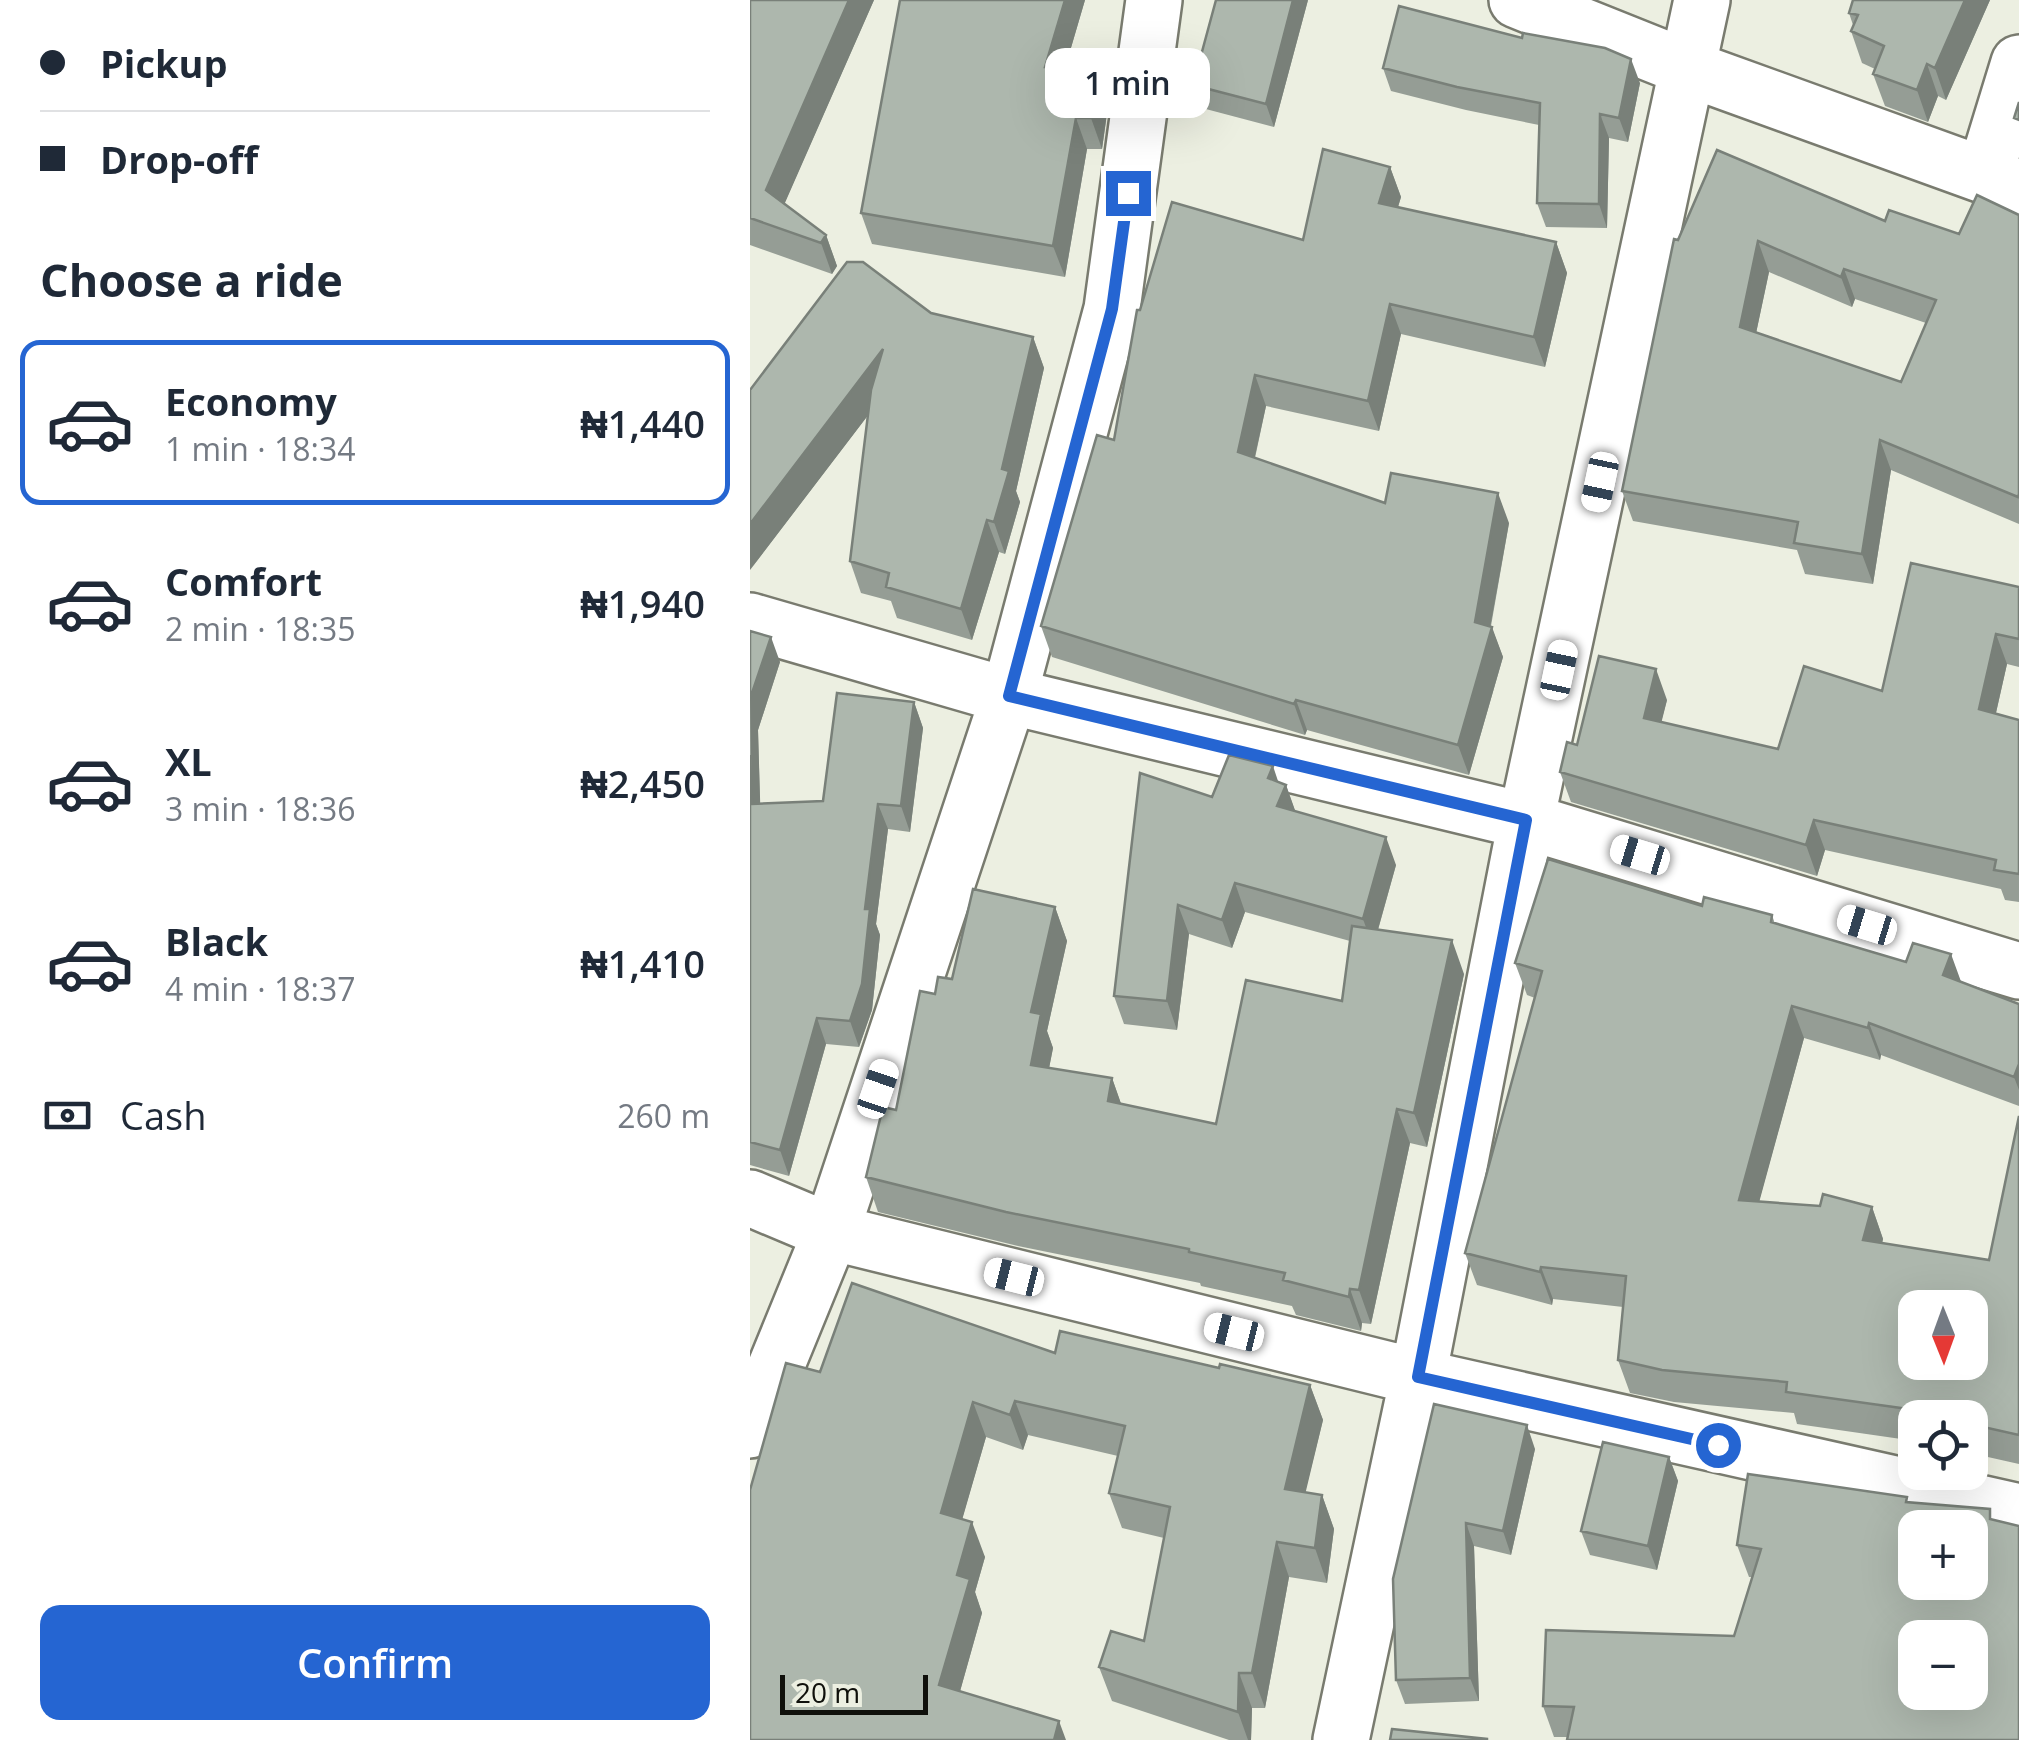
<!DOCTYPE html>
<meta charset="utf-8">
<style>
:root{--surface:#fff;--page:#f2f2f3;--text:#1f2937;--muted:#747a83;--line:#e0e1e3;--accent:#2565d2}
body{margin:0;font-family:"Open Sans",sans-serif;background:var(--page);color:var(--text);height:100vh;display:flex;flex-direction:column;font-size:38px;white-space:nowrap}
*{box-sizing:border-box;margin:0}
p{font-size:32px;color:var(--muted)}
.icon{flex:none;width:55px;height:55px;fill:none;stroke:currentColor;stroke-width:2;stroke-linecap:round;stroke-linejoin:round}
.map{position:relative;flex:1;overflow:hidden}
.side{display:flex;flex-direction:column;background:var(--surface);width:750px}
.side>*{flex:none}
.top-card{display:grid;align-content:center;height:220px;padding:0 40px;background:var(--surface)}
.needle{width:65px;rotate:179deg}
.buttons{position:absolute;left:1148px;top:1290px;display:grid;gap:20px}
.buttons a{display:grid;place-items:center;width:90px;height:90px;border-radius:20px;background:var(--surface);box-shadow:0 10px 40px #0002;font-size:50px}
.scale{position:absolute;left:30px;bottom:25px;width:148px;box-sizing:border-box;padding-left:10px;border:5px solid #0f100b;border-top:0;font-size:28px;line-height:35px;white-space:nowrap;color:#0f100b;-webkit-text-stroke:8px #ecefe1;paint-order:stroke}
.end{position:absolute;width:45px;height:45px;margin:-22px;border:12px solid #2565d2;background:#fff;box-shadow:0 0 0 5px #fff}
.from{border-radius:50%}
.bubble{position:absolute;height:70px;border-radius:20px;background:var(--surface);box-shadow:0 10px 40px #0002;font-size:32px;font-weight:600;line-height:70px;text-align:center}
.car{position:absolute;width:30px;height:60px;margin:-30px -15px;border-radius:12px;box-shadow:0 0 8px 2px #0007;background:linear-gradient(#fff 24%,#345 0 40%,#fff 0 76%,#345 0 86%,#fff 0)}
.top-card b{display:flex;align-items:center;gap:35px;height:95px;font-size:38px}
.top-card b+b{border-top:2px solid var(--line)}
.top-card i{width:25px;height:25px;background:var(--text)}
ul{padding:0;list-style:none}
li{display:flex;align-items:center;gap:30px;height:165px;margin:0 20px 15px;padding:0 20px;border:5px solid transparent;border-radius:20px}
li div{flex:1}
li b{display:block;font-size:38px}
li em{font-style:normal;font-weight:600}
li.current{border-color:var(--accent)}
li>.icon{width:90px;height:90px;stroke-width:1.5}
h2{padding:0 40px;font-size:45px;line-height:120px}
.pay{display:flex;align-items:center;gap:25px;height:110px;padding:0 40px;font-size:38px}
.pay p{margin-inline-start:auto}
.primary-button{display:flex;gap:20px;margin-top:auto;padding:20px 40px}
.primary-button a{flex:1;height:115px;border-radius:20px;background:var(--accent);color:#fff;font-size:40px;font-weight:600;line-height:115px;text-align:center}
main{display:flex;flex:1;min-height:0}
.map>svg:first-child{display:block}
.lines{fill:none;stroke-linecap:round;stroke-linejoin:round}
.minor-casing{stroke:#797b6f;stroke-width:60}
.minor{stroke:#fff;stroke-width:55}
.wall{fill:#959d95;fill-rule:evenodd}
.shaded-wall{fill:#798079}
.building{fill:#adb7ad;stroke:#798079;stroke-width:2.5;fill-rule:evenodd}
.route{stroke:#2565d2;stroke-width:12}
</style>
<main>
<section class="side">
<div class="top-card">
<b><i class="from"></i>Pickup</b>
<b><i></i>Drop-off</b>
</div>
<h2>Choose a ride</h2>
<ul>
<li class="current"><svg class="icon" aria-label="car" viewBox="0 0 24 24"><path d="M5 17H2v-5l4-1 3-4h7l3 4 3 1v5h-3M9 17h6M6 11h13"/><circle cx="7" cy="17" r="2"/><circle cx="17" cy="17" r="2"/></svg><div><b>Economy</b><p>1 min · 18:34</p></div><em>₦1,440</em></li>
<li><svg class="icon" aria-label="car" viewBox="0 0 24 24"><path d="M5 17H2v-5l4-1 3-4h7l3 4 3 1v5h-3M9 17h6M6 11h13"/><circle cx="7" cy="17" r="2"/><circle cx="17" cy="17" r="2"/></svg><div><b>Comfort</b><p>2 min · 18:35</p></div><em>₦1,940</em></li>
<li><svg class="icon" aria-label="car" viewBox="0 0 24 24"><path d="M5 17H2v-5l4-1 3-4h7l3 4 3 1v5h-3M9 17h6M6 11h13"/><circle cx="7" cy="17" r="2"/><circle cx="17" cy="17" r="2"/></svg><div><b>XL</b><p>3 min · 18:36</p></div><em>₦2,450</em></li>
<li><svg class="icon" aria-label="car" viewBox="0 0 24 24"><path d="M5 17H2v-5l4-1 3-4h7l3 4 3 1v5h-3M9 17h6M6 11h13"/><circle cx="7" cy="17" r="2"/><circle cx="17" cy="17" r="2"/></svg><div><b>Black</b><p>4 min · 18:37</p></div><em>₦1,410</em></li>
</ul>
<div class="pay"><svg class="icon" aria-label="cash" viewBox="0 0 24 24"><path d="M3 7h18v10H3z"/><circle cx="12" cy="12" r="2"/></svg>Cash<p>260 m</p></div>
<div class="primary-button"><a>Confirm</a></div>
</section>
<div class="map">
<svg width="1269" height="1740" viewBox="0 0 1269 1740">
<rect width="100%" height="100%" fill="#ecefe1"/>
<g class="lines">
<g class="minor-casing">
<path id="minor" d="M767,0L940,69L1269,188
M1235,174L1269,63
M0,621L259,696L776,821L1269,971
M0,1198L81,1232L668,1377L1269,1512
M0,1430L81,1232L259,696L362,309L404,0
M591,1740L668,1377L776,821L952,0"/>
</g>
<use href="#minor" class="minor"/>
</g>
<path class="wall" d="M0,0H124L34,204L76,235L87,266L82,274L0,245Z
M150,0H335L315,68L359,99L352,149H337L315,277L122,244L111,213Z
M558,0L524,127L452,108L443,85Z
M1103,0H1240L1196,100L1188,96L1178,122L1135,106L1123,74L1125,69L1112,63L1101,31L1103,25L1099,13Z
M633,68L890,83L878,142L859,138L857,228L796,227L787,203L789,125L716,110L641,91Z
M640,167L651,197L648,207L806,242L817,273L795,367L651,334L629,431L516,406L505,458L635,503L759,523L741,626L753,657L719,775L557,730L555,735L302,657L291,626L364,440L390,310L553,240Z
M1269,215V524L1141,470L1123,584L1055,574L1047,550L883,521L872,491L928,240L1135,221L1209,234ZM1019,272L1102,307L1105,299L1176,323L1151,382L1006,333Z
M181,313L283,337L294,368L266,491L270,502L255,554L249,552L222,640L147,618L141,601L111,593L100,561L118,415L0,570Z
M1269,587V667L1257,664L1246,713L1269,720V902L1255,900L1251,889L1075,850L1067,876L821,802L810,772L827,745L917,700L911,722L1028,749L1132,691Z
M0,631L30,662L8,730L10,804L73,801L164,702L173,728L160,832L138,829L126,924L130,935L122,1010L109,1047L76,1044L39,1176L0,1165Z
M529,782L536,785L545,811L646,865L628,930L714,974L677,1147L660,1143L621,1324L612,1323L611,1331L546,1315L542,1306L451,1286L450,1283L268,1246L128,1212L116,1177L146,1110L185,994L202,979L305,907L317,941L297,1031L303,1048L299,1068L362,1078L371,1104L466,1124L592,1001L600,941L495,912L482,948L439,934L427,1030L374,1024L364,996L462,797Z
M952,906L1022,915L1025,924L1211,982L1269,1004V1106L1131,1055L1130,1060L1054,1038L1009,1201L1070,1206L1122,1207L1133,1239L1132,1243L1239,1260L1269,1116V1464L1220,1453V1418H1165V1441L1047,1424L1044,1413L924,1402L880,1393L868,1360L873,1307L803,1299L802,1305L727,1285L715,1253L785,998L777,995L765,963Z
M305,1353L469,1368L560,1385L573,1420L555,1492L572,1495L584,1529L577,1583L539,1577L515,1708H502L501,1740H479L362,1701L349,1667L394,1641L414,1538L372,1528L359,1493L368,1456L278,1435L273,1450L236,1437L212,1519L235,1557L225,1592L232,1613L210,1691L0,1740L70,1372Z
M684,1404L785,1449L761,1555L724,1546L729,1701L655,1704L646,1680Z
M919,1457L928,1481L907,1570L840,1555L831,1531Z
M1159,1502L1240,1509L817,1737H804L793,1706L984,1636L1002,1577H999L987,1545Z"/>
<path class="shaded-wall" d="M99,0H124L27,221L16,190Z
M315,0H335L306,99L295,67Z
M543,0H558L524,127L516,104Z
M1215,0H1240L1196,100L1185,68Z
M881,59L890,83L878,142L869,118Z
M1177,64L1188,96L1178,122L1167,90Z
M348,68L359,99L352,149L341,118Z
M850,114L859,138L857,228L849,204Z
M326,118L337,149L315,277L303,246Z
M640,167L651,197L640,233L629,203Z
M76,235L87,266L82,274L71,243Z
M1008,241L1019,272L1001,357L990,327Z
M806,242L817,273L795,367L784,337Z
M1094,269L1105,299L1102,307L1091,277Z
M640,304L651,334L629,431L618,401Z
M283,337L294,368L266,491L270,502L255,554L244,522L252,469Z
M133,349L145,380L0,570V524Z
M505,375L516,406L499,483L488,452Z
M1130,440L1141,470L1123,584L1112,554Z
M748,493L759,523L738,639L742,627L753,657L719,775L708,745L725,622Z
M237,520L249,552L222,640L211,609Z
M1246,634L1257,664L1240,739L1229,709Z
M21,637L30,662L8,730L11,830L2,804L0,699Z
M906,669L917,700L905,748L894,718Z
M546,700L557,730L555,735L544,704Z
M164,702L173,728L160,832L151,806Z
M523,766L532,793L536,785L546,813L537,834L518,778Z
M128,804L138,829L126,924L130,935L122,1010L109,1047L100,1021Z
M1064,820L1075,850L1067,876L1056,845Z
M636,837L646,865L623,947L613,919Z
M485,883L495,912L482,948L472,920Z
M428,905L439,934L427,1030L417,1001Z
M305,907L317,941L297,1031L303,1048L293,1099L281,1065V1012Z
M702,940L714,974L677,1147L664,1113Z
M1201,954L1213,987L1193,975Z
M1042,1006L1054,1038L1001,1232L989,1200Z
M67,1018L76,1044L39,1176L30,1150Z
M1119,1023L1131,1055L1130,1060L1118,1028Z
M1269,1064V1090L1264,1077Z
M362,1078L374,1112L358,1101Z
M647,1109L660,1143L621,1324L609,1290Z
M1122,1207L1133,1239L1125,1273L1113,1240Z
M791,1267L803,1299L802,1305L790,1272Z
M600,1289L612,1323L611,1331L599,1297Z
M560,1385L573,1420L548,1524L535,1489Z
M265,1401L278,1435L273,1450L260,1415Z
M223,1402L236,1437L204,1548L191,1513Z
M777,1425L785,1449L761,1555L753,1531Z
M919,1457L928,1481L907,1570L898,1546Z
M572,1495L584,1529L577,1583L565,1548Z
M222,1522L235,1557L225,1592L232,1613L202,1720L189,1685L207,1575Z
M716,1523L724,1546L729,1701L720,1678Z
M527,1542L539,1577L515,1708L502,1673Z
M489,1673L502,1708L501,1740H498L488,1712Z
M309,1721L316,1740H304Z"/>
<path class="building" d="M0,0H99L16,190L76,235L71,243L0,218Z
M150,0H315L295,67L348,68L341,118H326L303,246L111,213Z
M466,0H543L516,104L443,85Z
M1103,0H1215L1185,68L1177,64L1167,90L1123,74L1134,46L1101,31L1108,15L1099,13Z
M649,6L772,38L773,33L855,48L881,59L869,118L850,114L849,204L787,203L790,103L707,87L633,68Z
M1269,102V120L1264,118Z
M573,149L640,167L629,203L806,242L784,337L640,304L618,401L505,375L488,452L635,503L641,473L748,493L725,622L742,627L708,745L546,700L544,704L291,626L347,435L364,440L387,310H390L422,202L553,240Z
M967,150L1135,221L1139,210L1209,234L1227,195L1269,215V494L1268,497L1130,440L1112,554L1044,543L1048,522L872,491L924,239L928,240ZM1008,241L1091,277L1094,269L1186,300L1151,382L990,327Z
M97,262H113L181,313L283,337L252,469L259,471L244,522L237,520L211,609L136,587L139,573L100,561L121,390L133,349L0,524V390Z
M1161,563L1269,587V639L1246,634L1229,709L1269,720V874L1244,870L1246,860L1064,820L1056,845L810,772L817,742L827,745L849,656L906,669L894,718L1028,749L1054,666L1132,691Z
M0,631L21,637L0,699Z
M87,693L164,702L151,806L128,804L115,909H120L112,984L100,1021L67,1018L30,1150L0,1142V755L2,804L73,801Z
M479,755L523,766L518,778L536,785L527,806L636,837L613,919L485,883L472,920L428,905L417,1001L364,996L390,773L462,797Z
M798,859L952,906L954,897L1022,915L1021,922L1156,962L1163,943L1201,954L1193,975L1269,1004V1064L1264,1077L1119,1023L1118,1028L1042,1006L989,1200L1070,1206L1073,1194L1122,1207L1113,1240L1239,1260L1269,1116V1435L1220,1424V1418H1193L1151,1408L1036,1392L1037,1382L912,1370L868,1360L876,1276L791,1267L790,1272L715,1253L792,971L765,963ZM1165,1308H1220V1362H1165Z
M223,889L305,907L281,1012L291,1014L281,1065L362,1078L358,1101L466,1124L496,980L592,1001L602,926L702,940L664,1113L647,1109L609,1290L600,1289L599,1297L533,1280L535,1273L439,1252V1249L256,1212L116,1177L133,1107L146,1110L170,991L185,994L188,977L202,979Z
M102,1283L305,1353L310,1331L469,1368L470,1364L560,1385L535,1489L572,1495L565,1548L527,1542L502,1673H489L488,1712L349,1667L361,1631L394,1641L420,1507L359,1493L375,1426L265,1401L260,1415L223,1402L191,1513L222,1522L207,1575L220,1579L189,1685L309,1721L304,1740H0V1490L36,1363L70,1372Z
M684,1404L777,1425L753,1531L716,1523L720,1678L646,1680L643,1579Z
M853,1442L919,1457L898,1546L831,1531Z
M998,1474L1157,1497L1156,1502L1240,1509V1519L1269,1526V1740H817L824,1707L793,1706L796,1630L984,1636L1011,1549L987,1545ZM1165,1528H1220V1582H1165ZM1165,1638H1220V1692H1165Z
M642,1729L737,1739V1740H640Z"/>
<g class="lines">
<path class="route" d="M378,193L362,309L259,696L776,820L668,1377L968,1445"/>
</g>
</svg>
<div class="buttons">
<a><svg class="needle" viewBox="-14 -14 28 28"><path d="M0-13l5 13h-10z" fill="#e53935"/><path d="M0 13l5-13h-10z" fill="#747a83"/></svg></a>
<a><svg class="icon" aria-label="locate" viewBox="0 0 24 24"><circle cx="12" cy="12" r="6"/><path d="M12 2v4M12 18v4M2 12h4M18 12h4"/></svg></a>
<a>+</a>
<a>−</a>
</div>
<div class="scale">20 m</div>
<i class="end from" style="left:968px;top:1445px"></i>
<i class="end" style="left:378px;top:193px"></i>
<div class="bubble" style="left:295px;top:48px;width:165px">1 min</div>
<i class="car" style="left:850px;top:482px;rotate:192deg"></i>
<i class="car" style="left:809px;top:670px;rotate:12deg"></i>
<i class="car" style="left:890px;top:855px;rotate:287deg"></i>
<i class="car" style="left:1117px;top:925px;rotate:287deg"></i>
<i class="car" style="left:128px;top:1089px;rotate:19deg"></i>
<i class="car" style="left:264px;top:1277px;rotate:284deg"></i>
<i class="car" style="left:484px;top:1332px;rotate:284deg"></i>
</div>
</main>
